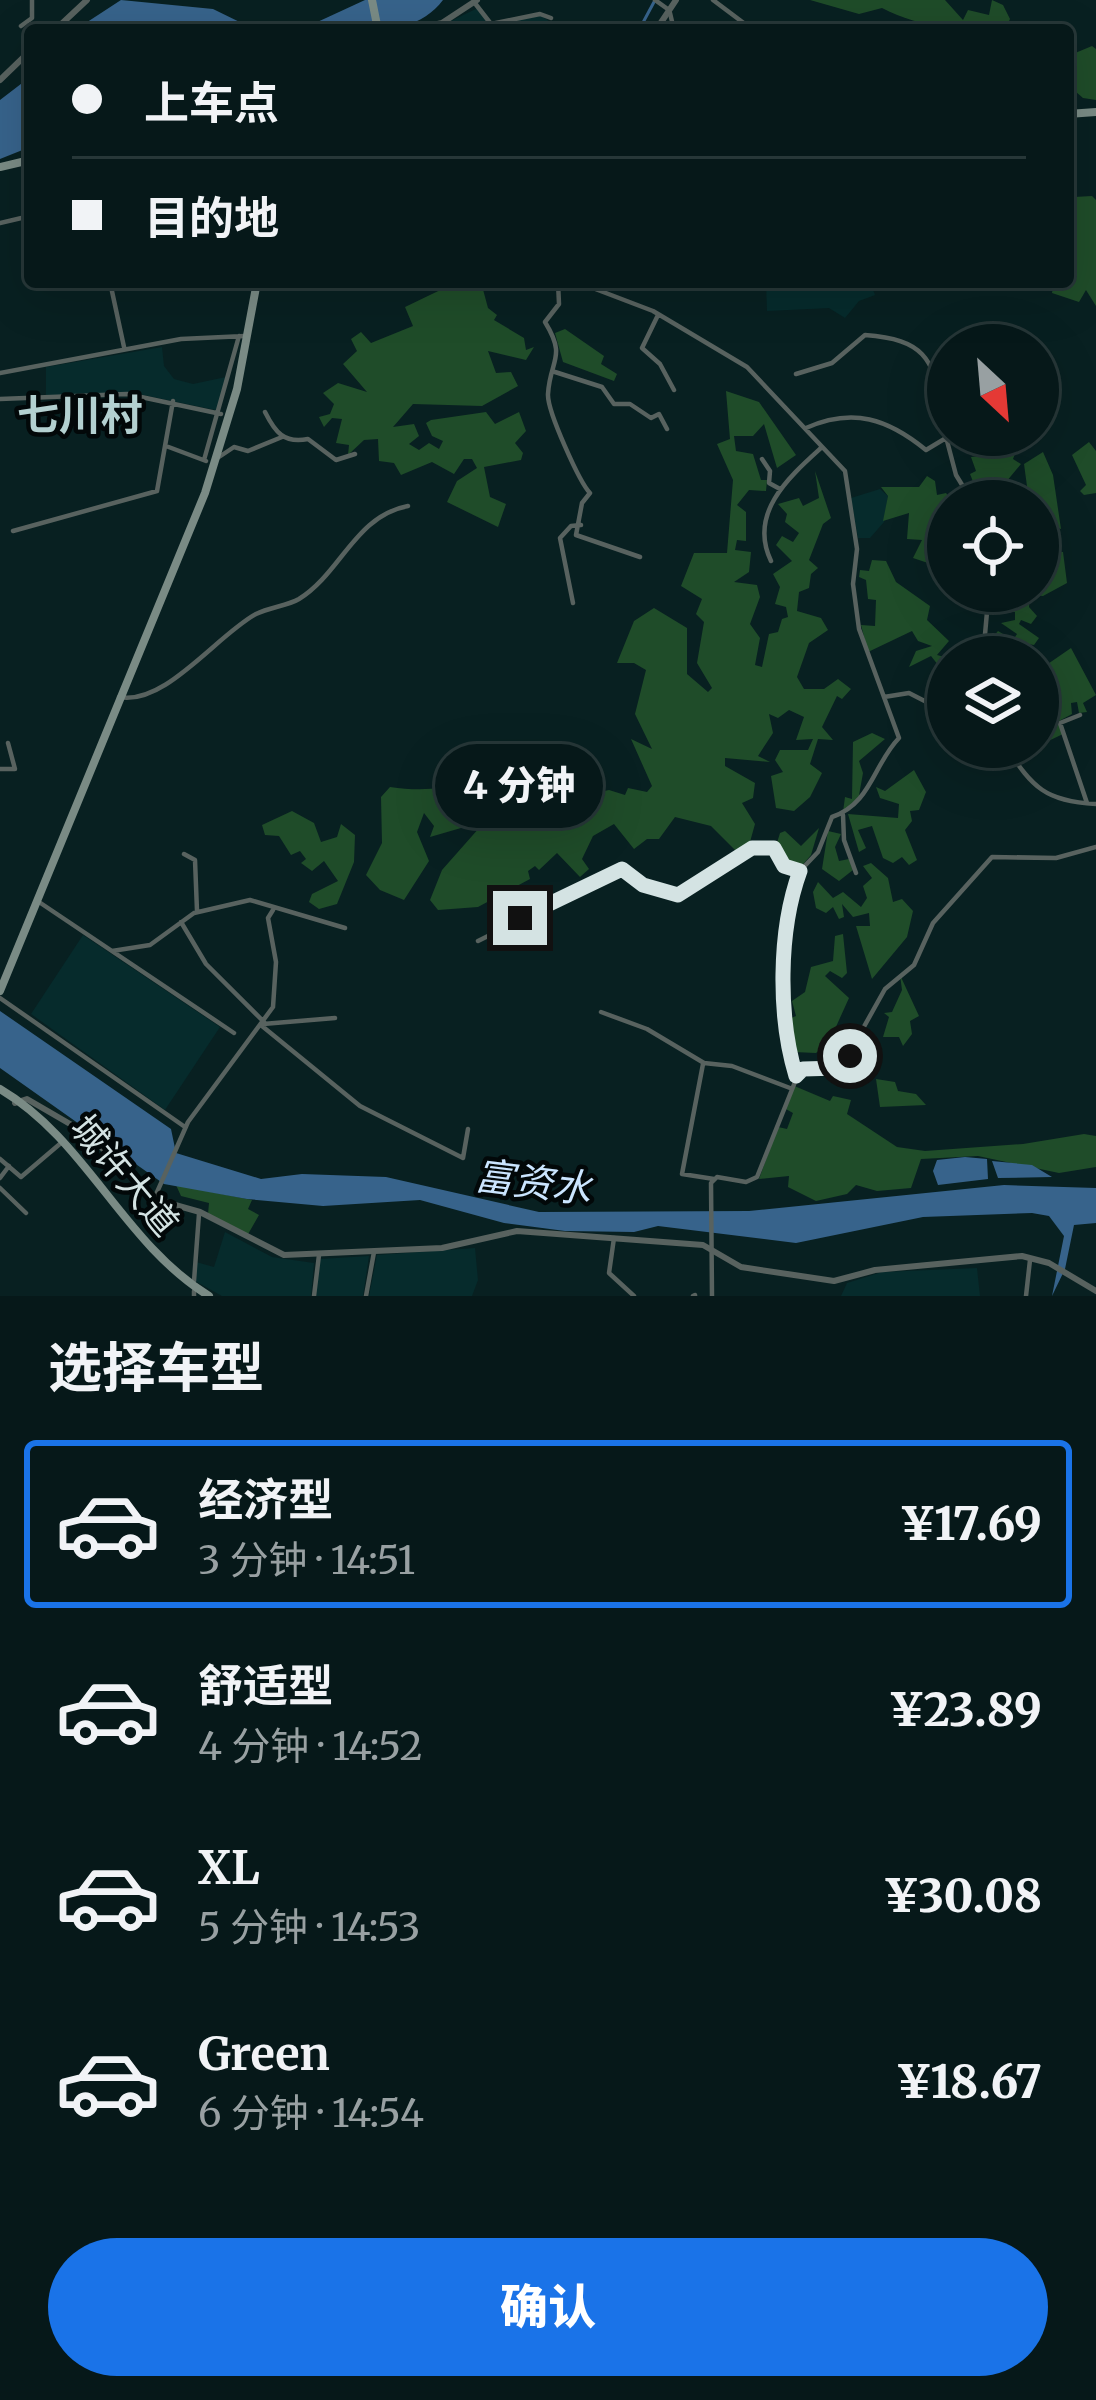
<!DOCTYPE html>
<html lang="zh">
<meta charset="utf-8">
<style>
:root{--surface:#061819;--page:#0f2122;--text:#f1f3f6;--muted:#98a0a2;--line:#273738;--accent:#1a73e8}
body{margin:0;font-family:Merriweather,"Noto Sans SC",serif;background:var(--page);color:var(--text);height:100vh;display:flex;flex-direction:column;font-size:45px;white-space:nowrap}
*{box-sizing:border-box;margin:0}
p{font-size:39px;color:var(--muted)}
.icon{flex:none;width:66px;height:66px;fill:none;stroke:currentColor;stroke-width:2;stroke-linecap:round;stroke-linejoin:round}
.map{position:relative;height:1296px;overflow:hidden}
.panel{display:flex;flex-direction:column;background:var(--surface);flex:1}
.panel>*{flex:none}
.hud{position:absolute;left:24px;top:24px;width:1050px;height:264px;border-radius:12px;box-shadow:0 12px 48px #0002,0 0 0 3px var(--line);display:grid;align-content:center;height:264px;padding:0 48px;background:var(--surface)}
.needle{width:78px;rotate:154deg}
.tools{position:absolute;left:927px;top:324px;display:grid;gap:24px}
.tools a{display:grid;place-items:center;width:132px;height:132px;border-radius:50%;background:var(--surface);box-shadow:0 12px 48px #0002,0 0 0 3px var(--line);font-size:60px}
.end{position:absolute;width:54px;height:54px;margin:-27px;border:15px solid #d4e3e3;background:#111;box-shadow:0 0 0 6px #111}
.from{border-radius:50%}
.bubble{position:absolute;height:84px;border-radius:42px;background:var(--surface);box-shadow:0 12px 48px #0002,0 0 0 3px var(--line);font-size:39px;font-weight:800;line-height:84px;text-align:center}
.hud b{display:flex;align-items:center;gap:42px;height:114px;font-size:45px}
.hud b+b{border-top:3px solid var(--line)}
.hud i{width:30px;height:30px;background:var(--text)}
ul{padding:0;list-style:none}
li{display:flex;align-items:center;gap:36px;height:168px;margin:0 24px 18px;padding:0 24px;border:6px solid transparent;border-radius:12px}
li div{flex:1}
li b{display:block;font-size:45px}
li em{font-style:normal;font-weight:800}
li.current{border-color:var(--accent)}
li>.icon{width:108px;height:108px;stroke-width:1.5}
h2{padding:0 48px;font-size:54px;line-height:144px}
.cta{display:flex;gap:24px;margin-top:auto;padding:24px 48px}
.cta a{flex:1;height:138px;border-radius:72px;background:var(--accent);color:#fff;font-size:48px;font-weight:800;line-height:138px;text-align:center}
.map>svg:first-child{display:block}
.built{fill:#062b2c}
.green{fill:#1f4c29}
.water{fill:#37638b}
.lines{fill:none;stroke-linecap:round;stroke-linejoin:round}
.stream{stroke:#37638b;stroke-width:3}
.minor{stroke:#58625f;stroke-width:4.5}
.tertiary{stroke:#58625f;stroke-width:6}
.secondary{stroke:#7a8b85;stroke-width:8}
.route{stroke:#d4e3e3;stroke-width:15}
.labels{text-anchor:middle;stroke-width:9;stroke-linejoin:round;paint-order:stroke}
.street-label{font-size:36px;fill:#d4e3e3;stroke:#020809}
.water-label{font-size:39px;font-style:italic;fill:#cbe5ff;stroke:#020809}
.quarter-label{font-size:42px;font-weight:bold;fill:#b3d0d0;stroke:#020809}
</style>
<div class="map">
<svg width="1096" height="1296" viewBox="0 0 1096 1296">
<rect width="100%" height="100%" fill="#082021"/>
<path class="built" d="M478,8L491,26L540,15L562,30H432Z
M766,282H870L875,295L859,301L845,318L829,308L767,311Z
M162,347L164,366L174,379L193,384L226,377L220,411L129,392L46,396V367Z
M880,489L888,496L884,522L870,538H858L851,498Z
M83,935L220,1027L165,1110L31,1014Z
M225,1232L272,1257L314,1263L311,1296H222L195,1281L196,1262L214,1267Z
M475,1248L478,1280L472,1296H369L377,1255Z
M369,1256L363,1296H316L320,1259Z
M977,1268L980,1296H841L847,1283L882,1272Z"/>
<path class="green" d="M810,0H945L963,20L968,10L989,15L992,0L1003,5L1010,19L1005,30C960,30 923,29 882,8L859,14Z
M1092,46L1096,49V100L1083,98L1068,85V56Z
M1092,196L1096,200V306L1086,290L1079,302L1052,293L1054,282H1068V206L1074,197Z
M457,282H481L488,308L497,315L494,320L524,338L526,350L534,347L526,360L488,351L496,373L511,372L518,386L482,406L413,404L393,427L414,424L419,436L409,444L419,450L429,443L439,449L443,441L432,436L426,423L431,420L486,412L495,424L519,412L526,431L515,443L523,453L521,460L484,467L490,497L506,504L498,527L447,502L457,481L477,468L472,459H464L454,474L432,462L401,475L394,463L379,461L378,439L364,440L348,455L349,445L336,443L342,419L332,418L324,427L319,417L330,414L334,404L323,393L338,383L367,392L343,364L357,351L351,339L361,332L371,343L413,326L405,307Z
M565,329L604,356L601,364L617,374L614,381L563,362L555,333Z
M726,391L759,402L796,455L777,468L764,424L753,436H734L736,451L753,454L761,480H767L766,491L749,490L737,505L746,512V541L737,540L735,550L751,552L749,572L734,582L757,585L760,597L750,624L760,638L755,665L762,667L769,634L778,632L782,619L788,617L786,607L775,604L780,587L773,574L792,561L776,545L782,536L793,542L799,533L785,522L787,514L778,504L799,498L803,506L819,498L815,471L831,518L823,524L809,560L818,568L811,574L809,588L799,592L797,611L821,618L828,630L809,643L797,677L804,689H824L838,679L851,689L842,699L837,696L822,727L833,740L818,739L810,764L822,773L810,797L794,811L776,808L771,776L783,772L775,760L780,750H808L813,739L796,740L804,717L789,710L778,718L769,714L773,733L758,756L770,762L725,758V766L755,783L753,798L742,803L755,824L748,849L738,853L711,826L675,817L659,839H647L634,849L614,824L593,836L582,859L589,869L580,877L557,853L539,870L535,866L528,871L530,879L478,907L438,910L430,900L442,870L495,810L512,801L503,786L483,792L461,828L430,837L434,826L424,813L417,832L429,861L404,900L380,890L366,875L382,843L381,797L390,787C436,794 476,785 515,760L540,768L525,801L539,814L552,804L563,811L566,824L597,812L590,794L609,790L625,795L628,788L647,792L652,786L631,739L652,749L635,714L646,670L634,663H617L634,621L654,608L687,628V674L708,692L712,688L697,663L704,622L696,614L702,599L681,586L694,553H727L733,480L717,444L730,439Z
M1009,440L1018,446L1013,459L1021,464L992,499L973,501L967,487L974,484L970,474L976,471L971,457L1005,453Z
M1089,442L1096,451V493L1084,495L1080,491L1086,485L1072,455Z
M1043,452L1053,475L1061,529L1038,521V501H1029L1024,464Z
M927,476L935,481L937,495L946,493L952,501H948V569L941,574L937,566L913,558L922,540L907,539L909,513L883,521L888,496L881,487H919Z
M1047,546L1050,552H1063L1067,583L1043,596L1030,595L1029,607L1037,616L1031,624L1021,620L1019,624L1039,638L1034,645L992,638L998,631L1013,640L1017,634L1001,623L1015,620V612L1001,611V605L1013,601L1016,591H1038V552Z
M872,560L886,561L896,582L930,606L927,620L949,641L937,655L948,658V701L938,706L931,700L946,675L931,656L909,667L916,651L932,646L918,641L912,631L868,652L861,625L875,626L876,600L868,599L866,580L859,577L860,570L869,571Z
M1071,648L1096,695L1083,703L1087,712L1079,713L1077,702L1071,703L1072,714L1059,721L1063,734L1038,746V735L1045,738L1048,728L1038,717L1042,668Z
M872,733L885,739L859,761L863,773L858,801L843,812L845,797L852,799L853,742Z
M914,770L926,792L919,810L910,811L912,821L905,830L917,860L909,865L902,857L893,863L883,858L872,826L858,830L866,848L859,852L848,814L898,818L899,804L880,798L876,787L885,791Z
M292,811L314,823L321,842L337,837L341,824L355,835L354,862L337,904L319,909L309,902L312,894L338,881L324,861L312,871L301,863L306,859L300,851L291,855L279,836L265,835L262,825Z
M819,828L811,855L799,869L785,866L776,846L780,833L785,831L801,846Z
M828,831L841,834L835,847L839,861L849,859L853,870L839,881L822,869Z
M871,863L888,878L893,902L902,899L913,911L907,937L872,979L856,926H870L869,913L853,917L842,904L844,917L839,919L833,907L826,913L816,908L813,892L818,882L833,898L843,892L861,907L867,898L863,886L872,878L863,866Z
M843,934L847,973L842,978L830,971L825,976L849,998L830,1040L816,1053L794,1052L789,1019L796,1016L792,1001L805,992L811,967L833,961L835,936Z
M900,975L919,1016L910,1021L912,1034L903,1046L899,1037H883L889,1017L884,1013L892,1012L902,990Z
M876,1079L895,1082L898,1091L916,1094L926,1105L880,1107Z
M792,1085L830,1101L833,1096L851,1100L847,1114L897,1147L925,1151L1023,1144L1084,1134L1096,1136V1167L1059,1173L978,1156L921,1159L911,1188L877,1191L856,1185L847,1194L816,1201L788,1187L789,1176L759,1179L778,1127L787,1129L793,1113L784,1108Z
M176,1185L252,1200L248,1209L259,1215L247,1236L208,1214L209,1203L181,1196Z"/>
<path class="water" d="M121,0L213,9L256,30H75Z
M365,0H443C412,42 346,30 300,30Z
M30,77V147L0,159V100Z
M0,1011L171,1129L176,1153L261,1179L302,1174L386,1177L539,1212L749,1211L1004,1185L1096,1188V1223L1074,1225L1065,1269L1052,1296L1064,1236L1049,1216L1032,1213L923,1217L796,1243L658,1226L634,1232L565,1231L504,1223L420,1200L323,1206L247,1199L164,1184L0,1068Z
M965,1157L987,1159L988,1179L938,1185L933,1171L937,1160Z
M992,1161L1032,1165L1052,1177L998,1178Z"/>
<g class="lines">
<path class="stream" d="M639,30L654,2"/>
<path class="minor" d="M655,0L669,10
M713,0L753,30
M474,2L491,24L540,14L551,18
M670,13L674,30
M21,26L32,18V0
M0,223L30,216
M110,282L124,347
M487,282L494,288
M558,282L559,304L545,322C567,358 550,359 548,394C547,411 580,483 590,493L582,503L576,535L640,557
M577,282L653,311L747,367L845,471L857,549L853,584L859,629L899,738C873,765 871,804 832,817L818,852L799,872L790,914L784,976L787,1041L796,1076
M658,315L642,348L660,364L674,390
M555,372L602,387L614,404H630L651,418L659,414L667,429
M0,373L181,339L245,336
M796,374L832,363L865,335C930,340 931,361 948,418
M0,399L127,394L221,414
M265,412C275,432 284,444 308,439L336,460L355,454
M806,428C853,407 888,419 926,450L951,435
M946,437L956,475L972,501
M166,446L206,461
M216,459L234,447L248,451L282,437
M762,459L770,471L769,483L780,489
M204,460L239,336
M13,531L157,491L173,401
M771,561C748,513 789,477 821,448
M573,603L560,538L571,526L581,525
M983,657L987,612
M119,697C165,706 217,635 256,614C270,607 287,606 299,599C341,573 355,516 408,506
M884,697L909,693L948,713
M1080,715L1060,723L1087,803
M1006,747C1033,788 1045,801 1096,804
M0,769H15L8,743
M843,815L844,840L856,873
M184,854L195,860L197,911
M39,902L234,1033
M181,922L206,964L264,1022
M478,941L622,869L641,885L678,895L752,848H774L784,866L799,871
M112,951L150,945L194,913L250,900L345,928
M0,998L185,1127
M601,1012L647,1029L704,1063L732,1066L790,1088
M263,1024L335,1018
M262,1026L360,1106L463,1158L468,1129
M703,1064L682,1174L714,1179
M0,1159L21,1177L61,1143
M0,1178L9,1166
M0,1188L26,1213
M154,1199L188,1122L273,1007L276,962L268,918L273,910
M614,1238L609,1273L634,1296
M194,1281L199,1214
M194,1296V1291
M314,1296L319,1255
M366,1296L374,1252
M693,1296L695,1295
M712,1296L711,1183L717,1177L746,1182L757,1177L799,1072L842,1066L885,989L914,965L933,923L992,857L1056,858L1096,847
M1026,1296L1030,1260"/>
<path class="tertiary" d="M55,30L87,0
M412,30L442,23L477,0
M656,30L676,0
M0,80L30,51
M15,1103L27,1099L89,1135L154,1199L200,1212L284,1255L442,1248L517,1231L703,1245L741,1267L834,1281L875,1270L1022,1256L1049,1263L1096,1291"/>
<path class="secondary" d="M372,0L378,30
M1068,114L1096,112
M0,167L30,160
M0,991L205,493L237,389L257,282
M0,1089C87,1140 122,1242 209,1296"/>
</g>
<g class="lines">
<path class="route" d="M520,918L622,869L643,885L678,895L752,848H774L784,866L800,871C778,931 778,1017 796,1076L803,1069L839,1068L850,1056"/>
</g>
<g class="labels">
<g class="street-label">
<text transform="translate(125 1175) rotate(50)" y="13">城许大道</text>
</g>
<g class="water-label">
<text transform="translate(533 1182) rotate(7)" y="14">富资水</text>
</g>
<g class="quarter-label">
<text x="80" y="430">七川村</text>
</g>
</g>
</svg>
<div class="tools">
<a><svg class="needle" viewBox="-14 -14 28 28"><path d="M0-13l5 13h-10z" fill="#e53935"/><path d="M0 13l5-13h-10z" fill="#98a0a2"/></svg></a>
<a><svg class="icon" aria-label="locate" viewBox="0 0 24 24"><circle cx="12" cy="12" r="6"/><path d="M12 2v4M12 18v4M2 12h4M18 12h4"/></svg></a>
<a><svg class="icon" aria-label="layers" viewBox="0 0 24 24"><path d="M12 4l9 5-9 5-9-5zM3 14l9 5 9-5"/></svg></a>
</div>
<i class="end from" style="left:850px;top:1056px"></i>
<i class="end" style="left:520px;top:918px"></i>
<div class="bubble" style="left:435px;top:744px;width:168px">4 分钟</div>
<div class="hud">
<b><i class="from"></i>上车点</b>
<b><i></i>目的地</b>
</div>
</div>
<section class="panel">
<h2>选择车型</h2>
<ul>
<li class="current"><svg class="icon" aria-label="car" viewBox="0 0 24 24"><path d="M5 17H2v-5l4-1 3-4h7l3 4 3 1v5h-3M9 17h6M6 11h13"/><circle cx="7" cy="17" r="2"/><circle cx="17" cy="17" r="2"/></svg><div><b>经济型</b><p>3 分钟 · 14:51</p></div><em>¥17.69</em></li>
<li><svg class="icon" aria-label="car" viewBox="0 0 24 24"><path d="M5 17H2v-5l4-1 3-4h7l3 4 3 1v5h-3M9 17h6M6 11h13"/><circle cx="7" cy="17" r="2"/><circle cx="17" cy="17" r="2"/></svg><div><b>舒适型</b><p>4 分钟 · 14:52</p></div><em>¥23.89</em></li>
<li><svg class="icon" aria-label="car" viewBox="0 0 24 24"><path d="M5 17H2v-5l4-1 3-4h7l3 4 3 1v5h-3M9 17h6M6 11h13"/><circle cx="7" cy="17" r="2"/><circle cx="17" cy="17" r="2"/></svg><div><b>XL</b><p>5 分钟 · 14:53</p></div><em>¥30.08</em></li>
<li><svg class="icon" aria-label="car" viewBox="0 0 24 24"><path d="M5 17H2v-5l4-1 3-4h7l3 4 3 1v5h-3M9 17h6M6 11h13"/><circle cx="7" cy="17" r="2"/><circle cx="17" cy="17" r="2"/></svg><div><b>Green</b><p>6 分钟 · 14:54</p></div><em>¥18.67</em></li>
</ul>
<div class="cta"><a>确认</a></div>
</section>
